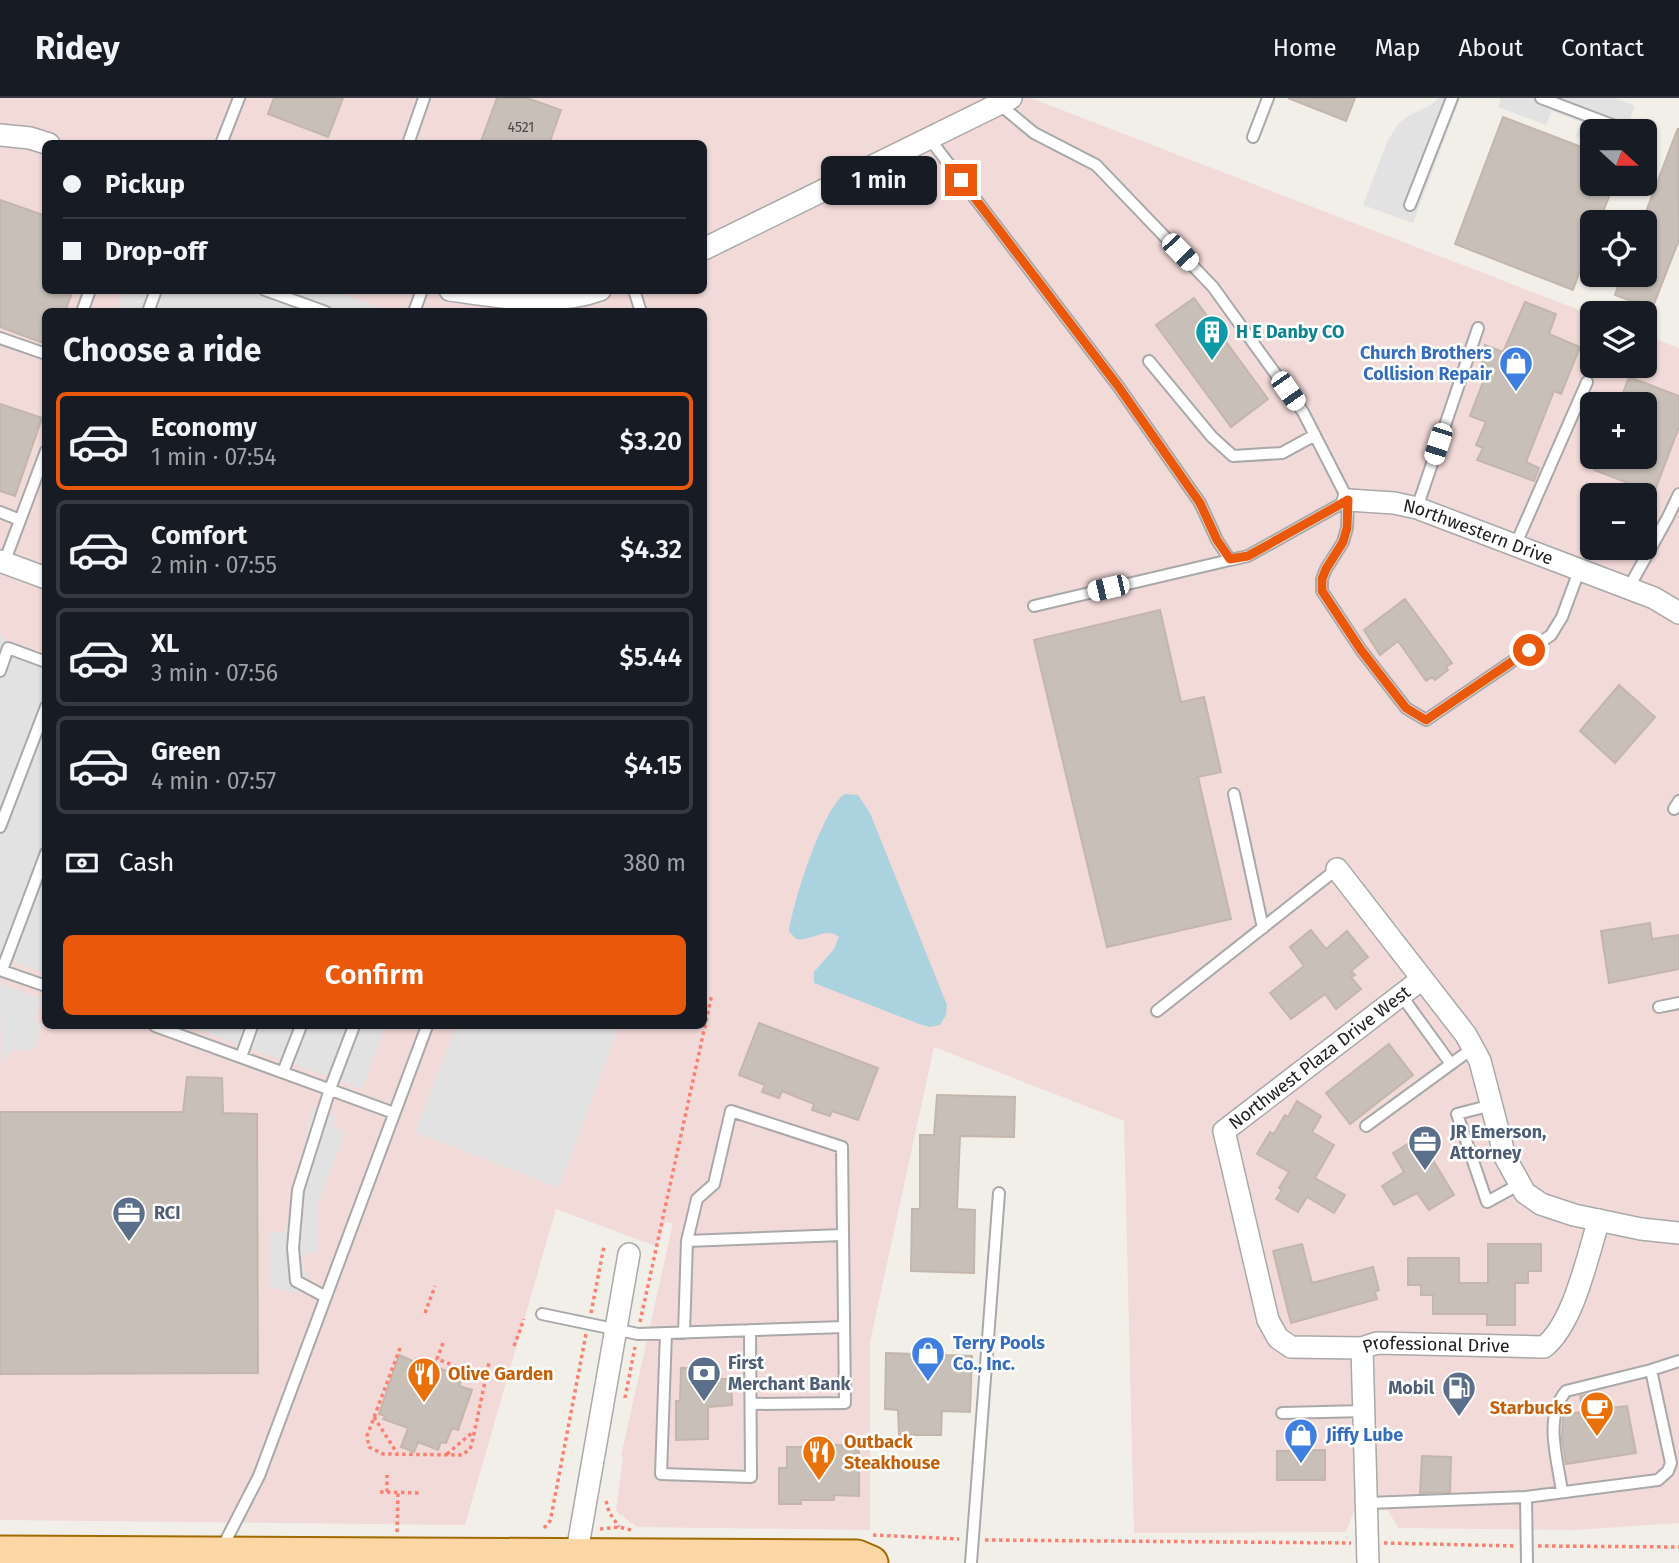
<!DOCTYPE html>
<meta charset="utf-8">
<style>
:root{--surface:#171b24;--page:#20242c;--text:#f1f3f6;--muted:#9ea1a6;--line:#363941;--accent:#ea580c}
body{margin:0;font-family:"Fira Sans",sans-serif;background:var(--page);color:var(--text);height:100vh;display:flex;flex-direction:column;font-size:26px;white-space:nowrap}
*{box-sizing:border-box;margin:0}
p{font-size:23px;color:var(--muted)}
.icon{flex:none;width:38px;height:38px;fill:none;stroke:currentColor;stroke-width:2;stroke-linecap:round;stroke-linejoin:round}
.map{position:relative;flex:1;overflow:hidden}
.drawer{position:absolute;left:42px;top:210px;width:665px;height:721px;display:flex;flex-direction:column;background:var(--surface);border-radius:10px;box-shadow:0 2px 5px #0004}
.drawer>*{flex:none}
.hud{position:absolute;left:42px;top:42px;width:665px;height:154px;border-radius:10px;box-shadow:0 2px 5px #0004;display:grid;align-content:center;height:154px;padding:0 21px;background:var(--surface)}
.needle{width:46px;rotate:111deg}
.buttons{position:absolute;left:1580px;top:21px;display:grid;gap:14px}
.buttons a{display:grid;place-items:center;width:77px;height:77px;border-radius:10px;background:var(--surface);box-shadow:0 2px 5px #0004;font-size:35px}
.end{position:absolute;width:32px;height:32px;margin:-16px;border:9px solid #ea580c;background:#fff;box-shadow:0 0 0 4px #fff}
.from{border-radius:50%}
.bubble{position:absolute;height:49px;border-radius:10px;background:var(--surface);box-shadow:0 2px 5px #0004;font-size:23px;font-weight:600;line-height:49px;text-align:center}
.car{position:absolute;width:21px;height:42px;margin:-21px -10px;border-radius:9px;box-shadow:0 0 5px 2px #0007;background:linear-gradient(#fff 24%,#345 0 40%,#fff 0 76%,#345 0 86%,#fff 0)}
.hud b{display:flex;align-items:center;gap:24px;height:66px;font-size:26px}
.hud b+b{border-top:2px solid var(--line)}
.hud i{width:18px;height:18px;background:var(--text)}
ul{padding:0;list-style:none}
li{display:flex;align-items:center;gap:21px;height:98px;margin:0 14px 10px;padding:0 7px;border:4px solid var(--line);border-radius:10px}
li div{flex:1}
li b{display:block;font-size:26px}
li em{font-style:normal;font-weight:600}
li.current{border-color:var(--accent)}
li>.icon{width:63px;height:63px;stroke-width:1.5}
h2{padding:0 21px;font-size:32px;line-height:84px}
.pay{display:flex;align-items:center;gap:18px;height:77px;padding:0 21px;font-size:26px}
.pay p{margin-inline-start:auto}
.cta{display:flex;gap:14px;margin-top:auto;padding:14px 21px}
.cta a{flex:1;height:80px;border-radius:10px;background:var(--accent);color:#fff;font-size:28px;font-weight:600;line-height:80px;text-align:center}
header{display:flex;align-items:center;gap:42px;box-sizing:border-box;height:98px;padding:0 35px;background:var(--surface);border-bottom:2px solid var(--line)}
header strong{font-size:33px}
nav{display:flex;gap:38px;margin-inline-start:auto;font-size:24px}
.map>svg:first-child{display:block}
.commercial{fill:#f2dad9;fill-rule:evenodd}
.parking{fill:#e2e2e2}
.water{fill:#aad3df}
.building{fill:#c7bfb8;stroke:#c4b6ab;stroke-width:2}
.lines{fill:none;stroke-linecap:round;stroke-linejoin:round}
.lane-casing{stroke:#a9a9a9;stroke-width:14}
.street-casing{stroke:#a9a9a9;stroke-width:24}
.primary-casing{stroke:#a06b00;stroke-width:37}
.path{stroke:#fa8072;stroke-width:3.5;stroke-dasharray:3.5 3.5;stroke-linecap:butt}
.lane{stroke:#fff;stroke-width:10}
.street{stroke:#fff;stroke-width:21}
.primary{stroke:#fcd6a4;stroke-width:33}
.route{stroke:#ea580c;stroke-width:9}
.labels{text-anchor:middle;stroke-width:5;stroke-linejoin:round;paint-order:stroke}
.number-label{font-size:14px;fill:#4b4948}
.culture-label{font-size:18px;font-weight:bold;fill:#0d838f;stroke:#fff;text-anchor:start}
.shop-label{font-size:18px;font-weight:bold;fill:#366cbe;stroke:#fff;text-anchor:start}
.street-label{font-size:18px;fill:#222;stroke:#fff}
.service-label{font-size:18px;font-weight:bold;fill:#4e5e75;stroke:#fff;text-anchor:start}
.food-label{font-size:18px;font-weight:bold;fill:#c56008;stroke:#fff;text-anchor:start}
</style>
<header>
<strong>Ridey</strong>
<nav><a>Home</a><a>Map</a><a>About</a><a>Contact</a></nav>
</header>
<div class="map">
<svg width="1679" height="1465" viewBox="0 0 1679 1465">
<rect width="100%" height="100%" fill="#f2efe9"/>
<path class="commercial" d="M0,0H1031L1592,217V268H1645V237L1679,250V1425L1575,1432L1398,1430L1388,1412L1354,1413L1346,1434L1134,1435L1124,1023L934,949L870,1244V1432L637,1429L616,1413L623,1359L621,1358L673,1125L665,1124L658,1149L556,1111L465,1427L0,1422ZM46,46H704V192H46ZM46,214H704V928H46ZM1592,306H1645V359H1592ZM1592,397H1645V450H1592Z"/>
<path class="parking" d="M1438,0H1460L1413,125L1363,107L1388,42L1399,25L1408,18L1431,7Z
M1501,0H1615L1635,8L1625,33H1592V45L1576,38L1581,24L1552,13L1546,27L1498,9Z
M124,192L332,193L378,209L376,214H116Z
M0,535L20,561L45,571V875L0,859Z
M0,885L43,901L34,922L43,926L34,951L10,953L1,967Z
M188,928H385L362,991Z
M456,928H619L559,1090L415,1034Z
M312,1010L335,1018L334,1029L345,1034L317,1108V1154H307L302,1160L303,1171L311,1179L299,1195L269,1189V1134H285Z"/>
<path class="water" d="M845,696L858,697L870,715L947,907L946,917L940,927L930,929L919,926L814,885V874L834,851L839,839C825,828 812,844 796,841L789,833C793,805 823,709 845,696Z"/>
<path class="building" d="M274,0H343L328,39L268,16Z
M497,0H527L561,12L549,46H480Z
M1288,0H1355L1346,23Z
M1503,19L1592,53V86H1614L1599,124H1592V140L1573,192L1455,146Z
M1678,30L1679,142L1652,211L1615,197L1622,177H1645V124H1642Z
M0,102L46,118V192H73L65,214H46V246L0,229Z
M1194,200L1268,301L1231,329L1156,227Z
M1525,204L1556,216L1549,236L1580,249L1561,296L1554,293L1526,364L1539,370L1534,383L1477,362L1483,350L1476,347L1486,324L1470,318L1488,271L1484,270L1485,265L1479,263L1485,247L1503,254Z
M1629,279L1679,298V329L1654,395L1594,372L1599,359H1645V306H1619Z
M0,306L42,320L15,398L0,393Z
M1405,501L1452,565L1446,569L1448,572L1435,582L1432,579L1426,583L1398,543L1380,557L1364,532Z
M1160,512L1181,604L1204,599L1221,674L1198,679L1231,821L1107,849L1034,542Z
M1619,587L1655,619L1615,665L1580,633Z
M1650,825L1652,841L1679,837V871L1609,885L1601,833Z
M1311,832L1326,851L1347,833L1368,859L1351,873L1355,877L1351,879L1361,891L1336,911L1325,896L1291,921L1270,895L1304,868L1290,849Z
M759,925L878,970L858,1022L832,1013L830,1018L812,1012L814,1006L782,993L779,1000L762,994L765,987L739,977Z
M1389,946L1413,977L1350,1026L1326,995Z
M187,979L222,980L223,1015L257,1016L258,1275L0,1276V1014H183Z
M937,997L1015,999L1014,1039L960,1038L957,1111L975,1112L974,1175L911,1173L912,1111H920V1037H934Z
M1297,1003L1321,1018L1312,1034L1334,1047L1315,1080L1345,1097L1334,1115L1307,1099L1298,1114L1276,1101L1282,1092L1279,1090L1289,1074L1257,1056L1270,1034L1274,1036L1285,1017L1288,1019Z
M1419,1039L1454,1097L1429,1112L1417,1095L1394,1107L1382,1088L1404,1074L1393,1055Z
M1302,1146L1312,1185L1373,1169L1379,1192L1375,1194L1377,1201L1291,1225L1273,1153Z
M1488,1146H1541V1173H1528V1185H1515V1227H1487V1216H1433V1197H1421V1187H1408V1160H1459V1185H1488Z
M886,1255L972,1258L970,1314L942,1313L941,1337H899L898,1312L885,1311Z
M399,1257L415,1264L416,1261L462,1279L459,1288L472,1292L458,1332L452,1330L446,1345L441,1344L438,1352L418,1344L414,1354L401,1349L408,1330L383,1321L385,1318L379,1316Z
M681,1270H709L708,1281H731L732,1307L708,1309V1341L676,1342V1303H680Z
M1597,1295L1600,1311L1627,1308L1636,1355L1566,1366L1562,1341L1563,1318L1564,1316L1583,1314L1580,1298Z
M814,1340H829L828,1346L859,1349V1398L834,1397V1402H801V1406H779V1370H787V1349H815Z
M1325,1352V1382H1277V1353Z
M1422,1358L1451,1359L1450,1394L1420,1395Z"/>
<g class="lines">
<g class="lane-casing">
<path id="lane" d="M1541,0L1615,28
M999,6L1034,35L1096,67L1213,189L1303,314L1348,402L1347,430L1343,444L1326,471L1322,481V493L1361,552L1406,610L1426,622L1551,537L1562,519L1579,473
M1253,39L1268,0
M929,40L1118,288L1200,405L1217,442L1230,462L1248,458L1348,402
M221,46L239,0
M408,46L424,0
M1410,107L1452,0
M265,192L326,214
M634,192L641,214
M82,214L90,192
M148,214L156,192
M414,214L422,192
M0,240L46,256
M1149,263L1212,339L1233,358L1282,355L1315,337
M1417,410L1478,230
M0,414L20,422
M1515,448L1587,284
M4,465L46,353
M1628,491L1668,419L1679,396
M1034,508L1230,462
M0,573L8,550L46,564
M1234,696L1263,830
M1674,711L1679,703
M0,729L46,609
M0,872L46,888
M2,872L46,755
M1401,897L1451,966
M1659,909L1679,905
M1157,913L1337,771
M155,928L394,1015
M241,959L252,928
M283,974L301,928
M1492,1007L1457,1016L1487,1104L1520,1086
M1366,1028L1473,950
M687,1143L843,1137
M326,1199L296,1183L293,1150L298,1092L330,991L354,928
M542,1216L638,1236L844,1229
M666,1235L661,1376L751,1379L750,1232
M684,1235L687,1143L697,1101L714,1086L731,1013L842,1049L845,1305L751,1306
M1282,1315L1364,1313
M1562,1394C1558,1362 1543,1320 1566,1293L1651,1272
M1367,1405L1526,1399
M222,1450L259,1378L427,928
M971,1465L999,1095
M1527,1465L1526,1399L1658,1382L1668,1373L1671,1365L1651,1272L1679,1263"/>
</g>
<g class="street-casing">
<g id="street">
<path d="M0,37L30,40L49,46"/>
<path d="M704,151L1011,0"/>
<path d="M450,192C497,199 554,209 600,192"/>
<path id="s1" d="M1348,402L1394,405L1417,410L1654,500L1679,515"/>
<path d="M0,463L46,480"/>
<path d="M1337,771L1466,937L1480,963L1505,1059L1525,1095L1541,1106L1574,1117L1641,1131L1679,1135"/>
<path id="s2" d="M1362,1250L1291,1249L1278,1240L1268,1222L1224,1033L1422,881"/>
<path d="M575,1465L629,1156"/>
<path id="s3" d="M1368,1465L1362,1250L1377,1245L1544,1249C1574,1225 1587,1159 1599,1122"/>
</g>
</g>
<g class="primary-casing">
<path id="primary" d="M0,1455L857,1459L871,1465"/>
</g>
<path class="path" d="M425,1215L435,1188
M591,1215L604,1148
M640,1224L712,896
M443,1245L437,1261L486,1280
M514,1248L524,1221
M400,1250L367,1338L369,1349L383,1356L462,1357L470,1351L472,1345L489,1265
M625,1300L635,1249
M374,1319L397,1355
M447,1356L473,1334
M380,1394L422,1395
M387,1394V1377
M606,1403L609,1414L619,1429
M544,1430L550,1423L552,1414L586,1236
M600,1431L619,1429L631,1432
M397,1434L398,1394
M873,1437L959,1441
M985,1442L1351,1445
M1384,1445L1516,1448
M1538,1448L1679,1449"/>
<use href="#lane" class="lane"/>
<use href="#street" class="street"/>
<use href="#primary" class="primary"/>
</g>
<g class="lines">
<path class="route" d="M961,82L1118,288L1200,405L1217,442L1230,461L1248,458L1348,402L1347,430L1343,444L1326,471L1322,481V493L1361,552L1406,610L1426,622L1529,552"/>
</g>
<defs>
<g id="building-pin" transform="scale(1.75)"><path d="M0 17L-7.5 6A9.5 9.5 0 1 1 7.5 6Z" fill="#0f9aa8" stroke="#fff"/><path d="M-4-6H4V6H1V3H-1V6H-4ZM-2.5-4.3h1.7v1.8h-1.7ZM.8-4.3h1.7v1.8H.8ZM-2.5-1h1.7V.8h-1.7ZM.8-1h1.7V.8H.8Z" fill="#fff"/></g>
<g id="shop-pin" transform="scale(1.75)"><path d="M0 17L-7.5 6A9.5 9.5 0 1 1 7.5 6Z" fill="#3f7fe0" stroke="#fff"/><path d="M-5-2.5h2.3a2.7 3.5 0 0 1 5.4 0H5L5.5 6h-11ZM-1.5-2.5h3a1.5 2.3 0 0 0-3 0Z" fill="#fff"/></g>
<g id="office-pin" transform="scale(1.75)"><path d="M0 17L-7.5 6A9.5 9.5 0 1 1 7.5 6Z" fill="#5c6f8a" stroke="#fff"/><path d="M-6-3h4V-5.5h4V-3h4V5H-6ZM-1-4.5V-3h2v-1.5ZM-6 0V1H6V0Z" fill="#fff"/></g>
<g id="bank-pin" transform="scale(1.75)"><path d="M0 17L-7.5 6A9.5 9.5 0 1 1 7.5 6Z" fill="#5c6f8a" stroke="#fff"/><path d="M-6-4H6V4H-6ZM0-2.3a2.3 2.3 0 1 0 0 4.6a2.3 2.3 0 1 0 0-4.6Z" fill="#fff"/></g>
<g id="restaurant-pin" transform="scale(1.75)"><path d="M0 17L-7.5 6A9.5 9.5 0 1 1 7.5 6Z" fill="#e8710a" stroke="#fff"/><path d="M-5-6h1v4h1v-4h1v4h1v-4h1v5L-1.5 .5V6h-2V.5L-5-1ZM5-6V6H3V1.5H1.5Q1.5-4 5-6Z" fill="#fff"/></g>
<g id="fuel-pin" transform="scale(1.75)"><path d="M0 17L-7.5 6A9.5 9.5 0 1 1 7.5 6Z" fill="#5c6f8a" stroke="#fff"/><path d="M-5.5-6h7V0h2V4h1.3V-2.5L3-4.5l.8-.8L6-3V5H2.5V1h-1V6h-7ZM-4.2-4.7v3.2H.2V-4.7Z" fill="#fff"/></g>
<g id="cafe-pin" transform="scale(1.75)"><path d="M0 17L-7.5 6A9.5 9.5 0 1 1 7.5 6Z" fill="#e8710a" stroke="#fff"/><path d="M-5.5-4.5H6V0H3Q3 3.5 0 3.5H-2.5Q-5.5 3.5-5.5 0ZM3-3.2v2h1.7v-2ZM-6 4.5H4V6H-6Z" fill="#fff"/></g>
</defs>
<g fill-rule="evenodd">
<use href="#building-pin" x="1212" y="234"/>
<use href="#shop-pin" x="1516" y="265"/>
<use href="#office-pin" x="1425" y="1044"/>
<use href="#office-pin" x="129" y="1115"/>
<use href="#shop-pin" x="928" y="1255"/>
<use href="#bank-pin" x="704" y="1275"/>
<use href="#restaurant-pin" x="424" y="1276"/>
<use href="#fuel-pin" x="1459" y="1290"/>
<use href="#cafe-pin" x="1597" y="1310"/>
<use href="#shop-pin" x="1301" y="1337"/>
<use href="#restaurant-pin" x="819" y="1354"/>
</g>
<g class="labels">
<g class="number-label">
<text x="521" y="34">4521</text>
</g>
<g class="culture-label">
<text x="1236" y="240">H E Danby CO</text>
</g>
<g class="shop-label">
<text x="1492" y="261" text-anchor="end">Church Brothers<tspan x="1492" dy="21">Collision Repair</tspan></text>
<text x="953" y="1251">Terry Pools<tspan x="953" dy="21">Co., Inc.</tspan></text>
<text x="1326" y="1343">Jiffy Lube</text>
</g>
<g class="street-label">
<text dy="6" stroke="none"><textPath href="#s1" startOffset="135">Northwestern Drive</textPath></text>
<text dy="6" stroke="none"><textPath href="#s2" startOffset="422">Northwest Plaza Drive West</textPath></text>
<text dy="6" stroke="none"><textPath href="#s3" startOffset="290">Professional Drive</textPath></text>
</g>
<g class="service-label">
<text x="1450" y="1040">JR Emerson,<tspan x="1450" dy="21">Attorney</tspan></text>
<text x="154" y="1121">RCI</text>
<text x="728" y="1271">First<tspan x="728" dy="21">Merchant Bank</tspan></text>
<text x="1434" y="1296" text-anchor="end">Mobil</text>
</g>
<g class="food-label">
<text x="448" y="1282">Olive Garden</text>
<text x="1572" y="1316" text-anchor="end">Starbucks</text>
<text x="844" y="1350">Outback<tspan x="844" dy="21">Steakhouse</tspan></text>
</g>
</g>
</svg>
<div class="buttons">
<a><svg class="needle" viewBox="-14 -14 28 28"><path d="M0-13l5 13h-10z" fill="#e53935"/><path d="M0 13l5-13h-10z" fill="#9ea1a6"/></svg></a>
<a><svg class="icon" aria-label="locate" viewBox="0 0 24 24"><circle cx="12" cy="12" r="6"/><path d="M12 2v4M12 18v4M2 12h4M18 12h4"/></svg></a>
<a><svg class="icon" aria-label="layers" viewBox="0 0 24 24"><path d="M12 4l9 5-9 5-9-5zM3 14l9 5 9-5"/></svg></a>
<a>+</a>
<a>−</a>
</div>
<i class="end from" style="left:1529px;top:552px"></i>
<i class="end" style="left:961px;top:82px"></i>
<div class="bubble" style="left:821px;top:58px;width:116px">1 min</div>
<i class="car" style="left:1180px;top:154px;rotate:136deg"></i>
<i class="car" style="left:1288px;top:293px;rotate:145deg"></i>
<i class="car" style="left:1438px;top:346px;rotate:198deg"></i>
<i class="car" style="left:1108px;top:490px;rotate:257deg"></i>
<div class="hud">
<b><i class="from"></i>Pickup</b>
<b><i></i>Drop-off</b>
</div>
<section class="drawer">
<h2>Choose a ride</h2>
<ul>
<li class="current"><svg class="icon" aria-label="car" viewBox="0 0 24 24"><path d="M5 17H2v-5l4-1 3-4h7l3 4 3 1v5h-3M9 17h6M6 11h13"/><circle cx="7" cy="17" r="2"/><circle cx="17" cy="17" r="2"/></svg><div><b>Economy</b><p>1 min · 07:54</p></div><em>$3.20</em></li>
<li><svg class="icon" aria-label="car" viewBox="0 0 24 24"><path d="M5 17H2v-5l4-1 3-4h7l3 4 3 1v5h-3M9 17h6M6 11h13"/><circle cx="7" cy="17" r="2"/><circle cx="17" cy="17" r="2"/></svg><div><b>Comfort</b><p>2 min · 07:55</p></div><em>$4.32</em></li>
<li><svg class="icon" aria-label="car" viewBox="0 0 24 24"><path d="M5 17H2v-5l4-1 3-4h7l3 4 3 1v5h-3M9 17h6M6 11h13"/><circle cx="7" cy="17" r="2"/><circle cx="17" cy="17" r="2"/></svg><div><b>XL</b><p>3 min · 07:56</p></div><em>$5.44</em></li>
<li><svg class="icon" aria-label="car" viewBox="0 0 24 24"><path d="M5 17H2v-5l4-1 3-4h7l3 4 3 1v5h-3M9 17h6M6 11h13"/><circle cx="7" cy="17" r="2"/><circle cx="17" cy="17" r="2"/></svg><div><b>Green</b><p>4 min · 07:57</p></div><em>$4.15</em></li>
</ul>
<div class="pay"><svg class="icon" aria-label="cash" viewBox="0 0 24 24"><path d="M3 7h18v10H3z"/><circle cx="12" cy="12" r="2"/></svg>Cash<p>380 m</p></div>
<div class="cta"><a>Confirm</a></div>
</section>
</div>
